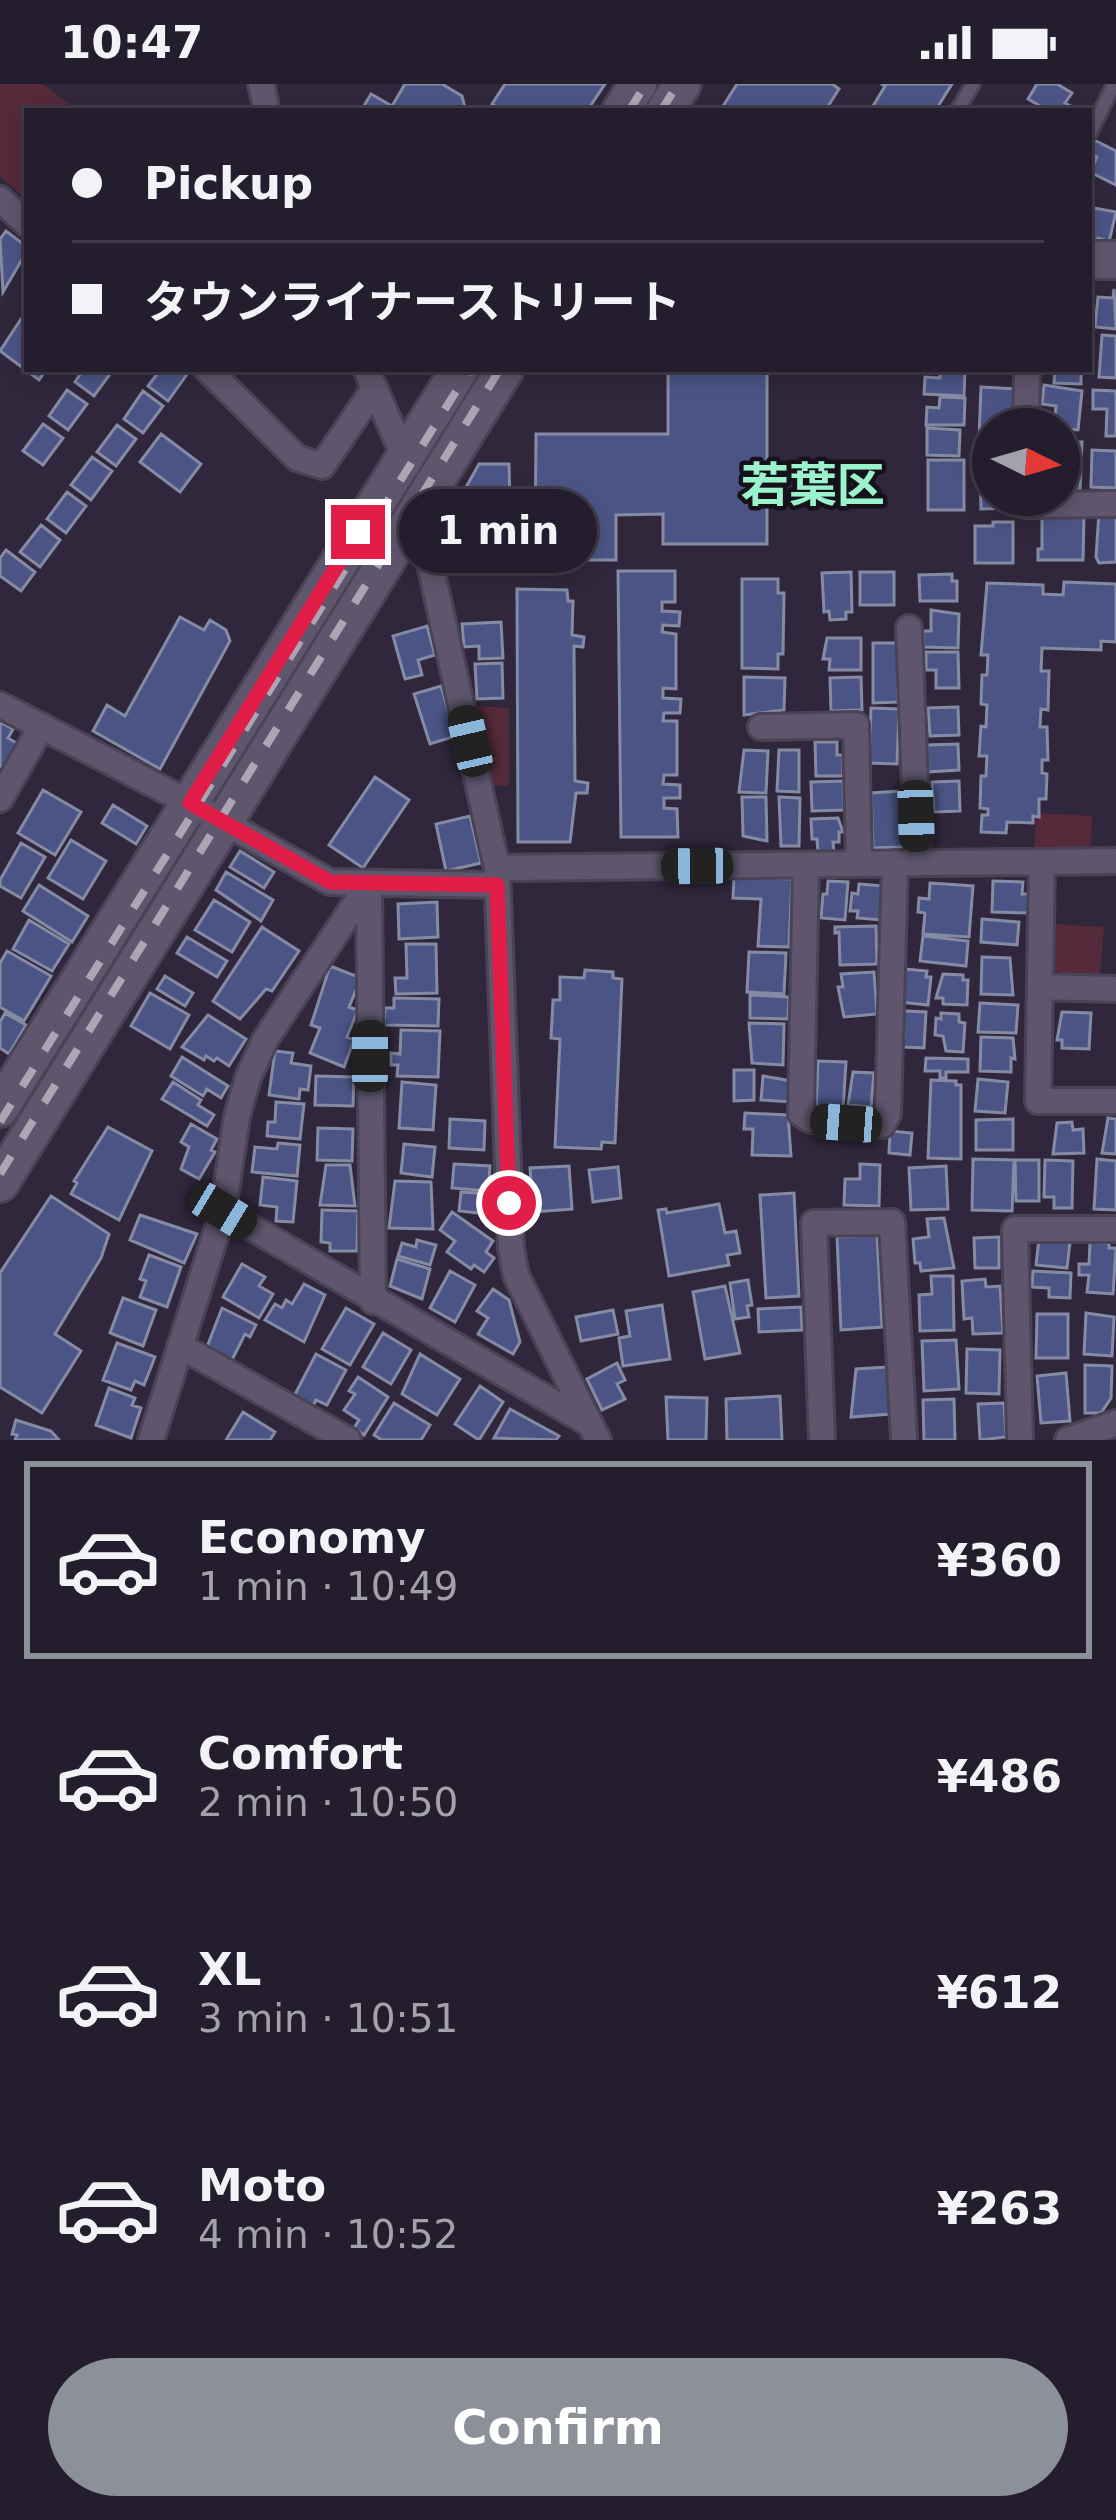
<!DOCTYPE html>
<meta charset="utf-8">
<style>
:root{--surface:#241d2d;--page:#2c2635;--text:#f1f3f6;--muted:#a3a2aa;--line:#413b49;--accent:#8c9099}
body{margin:0;font-family:"DejaVu Sans","Noto Sans JP",sans-serif;background:var(--page);color:var(--text);height:100vh;display:flex;flex-direction:column;font-size:45px;white-space:nowrap}
*{box-sizing:border-box;margin:0}
p{font-size:39px;color:var(--muted)}
.icon{flex:none;width:66px;height:66px;fill:none;stroke:currentColor;stroke-width:2;stroke-linecap:round;stroke-linejoin:round}
.map{position:relative;height:1356px;overflow:hidden}
.drawer{display:flex;flex-direction:column;background:var(--surface);flex:1}
.drawer>*{flex:none}
.hud{position:absolute;left:24px;top:24px;width:1068px;height:264px;border-radius:0px;box-shadow:0 6px 18px #0003,0 0 0 3px var(--line);display:grid;align-content:center;height:264px;padding:0 48px;background:var(--surface)}
.needle{width:78px;rotate:95deg}
.buttons{position:absolute;left:972px;top:324px;display:grid;gap:24px}
.buttons a{display:grid;place-items:center;width:108px;height:108px;border-radius:50%;background:var(--surface);box-shadow:0 6px 18px #0003,0 0 0 3px var(--line);font-size:60px}
.end{position:absolute;width:54px;height:54px;margin:-27px;border:15px solid #e11d48;background:#fff;box-shadow:0 0 0 6px #fff}
.from{border-radius:50%}
.bubble{position:absolute;height:84px;border-radius:42px;background:var(--surface);box-shadow:0 6px 18px #0003,0 0 0 3px var(--line);font-size:39px;font-weight:800;line-height:84px;text-align:center}
.car{position:absolute;width:36px;height:72px;margin:-36px -18px;border-radius:15px;box-shadow:0 0 9px 3px #0007;background:linear-gradient(#222 24%,#8ab4d8 0 40%,#222 0 76%,#8ab4d8 0 86%,#222 0)}
.hud b{display:flex;align-items:center;gap:42px;height:114px;font-size:45px}
.hud b+b{border-top:3px solid var(--line)}
.hud i{width:30px;height:30px;background:var(--text)}
ul{padding:21px 0 0;list-style:none}
li{display:flex;align-items:center;gap:36px;height:198px;margin:0 24px 18px;padding:0 24px;border:6px solid transparent;border-radius:0px}
li div{flex:1}
li b{display:block;font-size:45px}
li em{font-style:normal;font-weight:800}
li.on{border-color:var(--accent)}
li>.icon{width:108px;height:108px;stroke-width:1.5}
.primary-button{display:flex;gap:24px;margin-top:auto;padding:24px 48px}
.primary-button a{flex:1;height:138px;border-radius:72px;background:var(--accent);color:#fff;font-size:48px;font-weight:800;line-height:138px;text-align:center}
.status{display:flex;justify-content:space-between;align-items:center;height:84px;padding:0 60px;background:var(--surface);direction:ltr}
.status svg{height:33px;fill:currentColor}
.map>svg:first-child{display:block}
.green{fill:#552a3a}
.building{fill:#4b5485;stroke:#858ba4;stroke-width:3}
.lines{fill:none;stroke-linecap:round;stroke-linejoin:round}
.lane-casing{stroke:#4a4355;stroke-width:18}
.street-casing{stroke:#4a4355;stroke-width:30}
.secondary-casing{stroke:#4a4355;stroke-width:42}
.lane{stroke:#5f566d;stroke-width:12}
.street{stroke:#5f566d;stroke-width:24}
.secondary{stroke:#5f566d;stroke-width:36}
.rail{stroke:#aba5b4;stroke-width:8;stroke-dasharray:21 21;stroke-linecap:butt}
.route{stroke:#e11d48;stroke-width:15}
.labels{text-anchor:middle;stroke-width:9;stroke-linejoin:round;paint-order:stroke}
.district-label{font-size:48px;font-weight:bold;fill:#9bf3ce;stroke:#16121c}
</style>
<div class="status"><b>10:47</b><svg viewBox="0 0 49 12"><path d="M0 12V9h3v3zM5 12V6h3v6zM10 12V3h3v9zM15 12V0h3v12zM26 1h20v11H26zM47 4h2v5h-2z"/></svg></div>
<div class="map">
<svg width="1116" height="1356" viewBox="0 0 1116 1356">
<rect width="100%" height="100%" fill="#30273c"/>
<path class="green" d="M0,0H43L78,27H27V116L0,92Z
M475,622L509,624V702L493,701Z
M1036,729L1092,732L1090,772L1034,769Z
M1056,840L1104,843L1100,893L1060,890L1053,883Z"/>
<path class="building" d="M405,0H442L462,12L466,27H361L371,10L392,22Z
M505,0H605L587,27H503L492,20Z
M737,0H832L839,5L825,27H720Z
M881,0H952L935,27H870L885,2Z
M1037,0H1057L1072,9L1065,19L1074,24L1073,27H1049L1028,15Z
M1094,56L1116,67V101L1090,88L1097,73L1089,69Z
M1094,124L1116,128L1109,158L1098,154L1095,162L1089,160V137Z
M6,147L27,163V167L3,208L0,155Z
M1114,205L1116,245L1095,243L1098,213L1113,214Z
M27,226V285H47L39,296L0,267Z
M1102,251L1116,252V294L1099,293Z
M84,285H113V286L94,312L75,298Z
M161,285H182L188,289L168,317L148,302Z
M668,285H767V460H663V430L616,431V476H535L536,350H668Z
M941,285H965L964,312L924,310L925,293L940,294Z
M1055,285H1081V300L1054,299Z
M1044,301L1082,307L1078,346L1054,344L1056,322L1042,320Z
M981,303L1017,305L1013,345H993V355L979,354Z
M67,306L87,320L68,346L49,332Z
M1093,306L1116,307V352H1106L1107,325H1093Z
M143,307L163,322L143,349L124,335Z
M940,313L965,314L964,341H926L927,323L939,324Z
M43,340L63,354L43,381L23,367Z
M117,341L136,355L116,382L97,368Z
M927,344L960,346L959,372L927,371Z
M161,350L201,380L180,408L140,378Z
M1059,358H1082L1080,407L1059,406Z
M1092,366L1116,367V404L1091,403Z
M92,373L112,387L91,416L71,401Z
M928,376H964V426H928Z
M479,380H509L510,421L481,420L474,407L465,405Z
M980,391H993V411H1014L1015,424L981,425Z
M67,408L86,422L66,449L47,435Z
M1099,428H1116V478L1099,479L1096,473Z
M1042,431L1084,432L1083,476H1038V465H1042Z
M498,432L499,486H473V472H468L467,456H463V433Z
M993,438H1013V479H975V442H993Z
M41,441L60,456L40,483L20,468Z
M6,466L35,488L21,507L0,492V474Z
M618,487H675V518H662V527L680,528L679,542L663,541L662,548L676,550V605L663,604V614L681,615L680,629H664L663,637H677V691H664L663,700L680,701V714H664V724L677,725L678,753H621Z
M851,488L852,528H846V535L830,536L829,527L824,528L822,489Z
M860,488H894V521H860Z
M952,490V497H957V517H920L919,491Z
M742,495H778V509H784L783,570H778V585L742,584Z
M1064,498L1116,500V558L1101,557V566L1042,564L1041,587H1049L1048,626L1041,625L1040,643H1047L1048,676H1042V689L1047,690L1046,715H1039V733L1033,732V739L1007,738L1006,749L981,748L982,731H988V725L980,724L981,692H986L987,672H979L981,642L986,643L987,621L981,620L982,591H987L988,571H981L987,499L1043,501V510L1063,511Z
M517,505L567,506L568,517H573L572,551L584,553L583,563L574,562L575,697L588,699L587,709H576L570,758H518Z
M931,526L959,530L958,564L923,563V547H931Z
M180,533L204,546L210,536L226,546L230,557L160,685L93,647L107,621L125,632Z
M501,538L503,574L479,575V562L464,563L462,540Z
M427,542L435,571L418,576L422,591L405,595L393,552Z
M827,554H861V586H829L830,575H823Z
M873,559H898V618L873,619Z
M926,568H958L959,604H936V586H926Z
M502,579L503,614L477,615L475,580Z
M744,593L785,594L784,626L744,631Z
M861,593L862,626L831,627L830,594Z
M441,602L456,652L430,660L414,610Z
M958,623L959,651L930,652L928,624Z
M871,624L899,625L897,680L869,679Z
M0,638L13,645L8,654L20,661L7,685L0,682Z
M815,658H837V671H843V692H816Z
M958,660L959,686L928,688L927,661Z
M744,666L768,667L766,709L739,708Z
M779,666H799V708L777,707Z
M375,693L409,716L363,784L329,761Z
M843,697L844,726L812,727L811,698Z
M959,697L960,727L934,728L932,698Z
M43,706L81,728L55,771L18,749Z
M900,707L903,763L873,764L871,709Z
M742,713H766L767,757L743,752Z
M779,713L800,714L799,762H781Z
M113,721L147,742L136,760L102,739Z
M470,732L481,779L446,787L436,740Z
M838,734L843,748H839V758H833L834,769H818L817,755H812L811,735Z
M71,756L106,777L83,815L48,794Z
M21,759L45,773L21,814L0,802V796Z
M240,767L274,788L264,804L230,783Z
M226,788L273,816L261,837L216,806Z
M734,793L792,795L789,863L758,862L761,815L733,814Z
M828,797L848,798L845,836L821,834L823,810H827Z
M993,797L1023,798L1022,810H1029L1028,829L992,828Z
M930,799L973,802L969,853L923,850L925,829L918,828L919,814L929,815Z
M859,800L884,802L881,836L857,834L858,827H850L852,809L858,810Z
M39,801L88,832L72,858L23,827Z
M214,816L250,838L232,868L195,846Z
M437,818L438,853L399,855L398,820Z
M982,835L1019,838L1017,861L981,858Z
M29,836L69,860L52,887L13,865Z
M876,842L877,880L840,881L839,848L835,849V843Z
M262,843L299,867L272,907L266,905L240,935L213,917Z
M923,852L968,857L966,882L920,877Z
M187,853L227,877L217,893L177,869Z
M406,860H436L437,909L396,910L395,894H407Z
M7,867L51,892L24,937L0,923V879Z
M749,868L786,869L784,910L747,908Z
M982,873L1010,874L1013,911L981,910Z
M330,882L361,894L349,923L358,926L347,953L354,956L344,983L310,969L320,944L311,941Z
M905,885L927,887L926,893H931L928,921L899,918Z
M585,886L613,888V894L622,895L615,1059L602,1058L601,1065L555,1063L560,955L551,954L553,916H560V893L584,894Z
M874,888L877,930L844,933L838,903H843L841,890Z
M943,890L963,891V896H968L967,921L943,920V914H936Z
M165,892L193,909L185,922L157,905Z
M150,909L189,931L170,965L131,942Z
M750,911L789,913L788,935L750,934Z
M394,914L439,915L438,942L384,941L385,924H394Z
M980,919L1018,921L1016,949L978,948Z
M906,927L926,928L924,964L903,963L904,949H897L898,929Z
M1062,928L1091,929L1089,965L1062,964V956H1057Z
M5,929L26,941L9,970L0,964V938Z
M941,929L959,930V938L965,939L963,968L946,967L943,952L935,951L936,934L941,935Z
M208,931L246,955L229,982L217,974L214,977L206,972L204,976L182,963Z
M749,939L784,940L783,981L752,979Z
M401,946L440,947L438,993L397,992L398,981H391V969L400,970Z
M981,953L1013,954L1015,975L1011,974V988L980,987Z
M275,967L293,969L291,979L311,982L308,1006L300,1005L299,1015L269,1011Z
M182,973L228,1002L221,1014L207,1005L203,1012L171,992Z
M926,974L968,975V988H946V994H940V987H925Z
M818,977L846,978L843,1026L816,1024Z
M734,986H754V1016L734,1017Z
M853,988L874,989L871,1023L848,1021Z
M316,992L354,993L353,1022L315,1021Z
M763,992L792,997L791,1018L761,1016Z
M978,995L1008,998L1005,1029L975,1027Z
M931,996L956,997V1001H961V1075L928,1074Z
M173,998L201,1016L198,1021L214,1031L207,1042L162,1015Z
M402,998L436,1001L433,1046L399,1044Z
M276,1018L304,1020L300,1055L267,1052L268,1038H275Z
M745,1029L788,1031L791,1072L752,1071L753,1045H744Z
M1108,1034L1116,1035V1070L1102,1069Z
M450,1035L485,1037L484,1066L449,1064Z
M1013,1035V1066H976V1036Z
M1072,1038L1073,1046L1083,1045L1084,1069L1053,1070L1057,1039Z
M191,1040L217,1055L211,1066L215,1068L199,1095L181,1085L189,1063L181,1058Z
M108,1043L152,1067L119,1136L71,1110L77,1099L74,1097Z
M318,1044L353,1045L352,1077L317,1076Z
M890,1047L912,1049L910,1071L889,1069Z
M278,1059L300,1061L297,1092L252,1088L255,1063L277,1065Z
M404,1060L435,1063L432,1093L401,1089Z
M973,1075L1014,1076L1012,1127L972,1126Z
M1097,1075L1116,1077V1126L1094,1125Z
M1015,1076H1039V1117H1016Z
M1045,1076L1073,1077L1072,1124H1054V1113H1044Z
M454,1080L490,1082L488,1107L452,1104Z
M860,1080L880,1081L879,1122L844,1121L845,1095H860Z
M326,1081H350L355,1122L320,1121Z
M569,1082L572,1125L533,1128L530,1084Z
M946,1082L948,1125L911,1126L909,1084Z
M618,1083L621,1114L593,1118L589,1086Z
M263,1093L297,1097L293,1138L276,1137L277,1123L260,1121Z
M395,1097L431,1098L433,1145L389,1144Z
M461,1108L490,1110L488,1130L459,1127Z
M794,1109L799,1212L766,1214L760,1111Z
M51,1112L109,1150L101,1174L55,1250L81,1267L42,1329L0,1303V1189Z
M719,1120L725,1149L736,1147L740,1169L727,1171L729,1181L669,1192L658,1126L666,1125L667,1129Z
M322,1126L358,1127L357,1167H330V1159L321,1158Z
M452,1128L493,1157L486,1168L494,1174L484,1188L474,1181L471,1185L447,1168L455,1157L440,1146Z
M140,1131L197,1150L184,1179L130,1156Z
M944,1134L954,1184L921,1187L920,1179H915L913,1155L929,1153L927,1135Z
M877,1151L882,1243L841,1246L837,1153Z
M999,1153V1184H975L974,1154Z
M1039,1155L1070,1158L1067,1184L1036,1181Z
M417,1156L436,1161L430,1181L398,1172L402,1159L416,1163Z
M1090,1158L1109,1159V1164H1116L1113,1210L1087,1208L1089,1191H1079V1180H1089Z
M149,1171L181,1183L167,1223L140,1213L146,1197L140,1195Z
M397,1175L430,1185L422,1215L390,1202Z
M242,1180L265,1193L259,1202L273,1210L259,1234L223,1213Z
M450,1187L475,1201L455,1238L430,1224Z
M1033,1187L1071,1189L1070,1214L1049,1213V1204L1032,1203Z
M931,1192H953L954,1246L920,1247L919,1211L932,1210Z
M985,1195L986,1203L1000,1202L1003,1249L973,1250L972,1234L964,1235L962,1197Z
M748,1196L752,1221L747,1222L749,1233L735,1235L730,1199Z
M304,1200L325,1211L304,1258L265,1236L275,1220L282,1224L286,1216L292,1220Z
M725,1202L740,1269L705,1275L693,1208Z
M493,1205L509,1216L520,1258L513,1270L478,1250L488,1234L477,1227Z
M123,1214L156,1226L143,1262L110,1249Z
M662,1221L670,1275L623,1282L619,1254L630,1252L626,1227Z
M801,1223L802,1246L759,1248L758,1225Z
M222,1224L256,1241L250,1253L245,1250L232,1276L207,1263Z
M346,1224L374,1240L350,1281L322,1265Z
M613,1226L618,1250L581,1257L576,1233Z
M1086,1229L1114,1233L1112,1272L1084,1270Z
M1037,1230H1068V1274H1036Z
M383,1249L411,1266L391,1300L363,1283Z
M956,1256L959,1305L924,1307L922,1257Z
M117,1259L155,1273L144,1301L135,1297L131,1306L103,1296Z
M967,1265L1000,1266L999,1310L966,1309Z
M316,1270L346,1286L327,1321L316,1316L312,1324L293,1314Z
M420,1270L460,1295L437,1331L402,1310Z
M617,1279L625,1296L617,1300L625,1315L602,1326L587,1295Z
M1085,1281L1112,1282L1111,1314L1101,1329H1085Z
M887,1283L890,1330L851,1333L856,1285Z
M1066,1289L1070,1337L1041,1339L1037,1292Z
M358,1293L388,1313L364,1351L354,1344L359,1336L344,1326L355,1310L349,1307Z
M480,1302L503,1318L479,1356L455,1340Z
M109,1304L135,1314L132,1321L141,1324L131,1354L96,1341Z
M780,1312L782,1356H727L726,1315Z
M666,1313L707,1314L706,1356H668Z
M954,1315L955,1356H924L923,1316Z
M394,1319L430,1341L421,1356H382L374,1351Z
M1004,1319L1006,1353L980,1356L978,1320Z
M510,1325L559,1352L556,1356L494,1354Z
M243,1328L275,1348L270,1356H226Z
M16,1336L51,1347L59,1356H15L17,1351L12,1350Z"/>
<g class="lines">
<g class="lane-casing">
<path id="lane" d="M957,27L973,0
M1089,51L1114,0"/>
</g>
<g class="street-casing">
<path id="street" d="M261,0L267,27
M0,115L27,140
M207,285L297,374L322,382L375,304
M366,285L408,381
M1026,345L1027,285
M1026,411V421L1116,420
M417,421L497,784L511,1164L516,1191L598,1356
M909,544L918,779
M0,621L190,719L330,798L497,801
M761,643L856,641L859,780
M0,715L42,642
M1042,778L1038,1017H1116
M806,781L801,1030L811,1036L882,1041L888,1030L895,779
M497,784L1116,777
M1041,903L1116,905
M223,1127L587,1338
M180,1262L348,1356
M151,1356L223,1127L237,1032L248,994L265,956L369,799L373,1217
M822,1356L814,1139L892,1138L904,1356
M1020,1356L1015,1145H1116
M1068,1356L1116,1339"/>
</g>
<g class="secondary-casing">
<path id="secondary" d="M621,27L638,0
M665,27L682,0
M1089,176H1116
M0,1024L460,285
M0,1099L505,285"/>
</g>
<use href="#lane" class="lane"/>
<use href="#street" class="street"/>
<use href="#secondary" class="secondary"/>
<path class="rail" d="M629,27L646,0
M661,27L678,0
M0,1038L470,285
M0,1090L500,285"/>
</g>
<g class="lines">
<path class="route" d="M358,448L190,719L330,798L497,801L509,1119"/>
</g>
<g class="labels">
<g class="district-label">
<text x="813" y="418">若葉区</text>
</g>
</g>
</svg>
<div class="buttons">
<a><svg class="needle" viewBox="-14 -14 28 28"><path d="M0-13l5 13h-10z" fill="#e53935"/><path d="M0 13l5-13h-10z" fill="#a3a2aa"/></svg></a>
</div>
<i class="end from" style="left:509px;top:1119px"></i>
<i class="end" style="left:358px;top:448px"></i>
<div class="bubble" style="left:399px;top:405px;width:198px">1 min</div>
<i class="car" style="left:470px;top:657px;rotate:347deg"></i>
<i class="car" style="left:916px;top:732px;rotate:178deg"></i>
<i class="car" style="left:697px;top:782px;rotate:269deg"></i>
<i class="car" style="left:370px;top:972px;rotate:0deg"></i>
<i class="car" style="left:846px;top:1039px;rotate:274deg"></i>
<i class="car" style="left:223px;top:1127px;rotate:121deg"></i>
<div class="hud">
<b><i class="from"></i>Pickup</b>
<b><i></i>タウンライナーストリート</b>
</div>
</div>
<section class="drawer">
<ul>
<li class="on"><svg class="icon" aria-label="car" viewBox="0 0 24 24"><path d="M5 17H2v-5l4-1 3-4h7l3 4 3 1v5h-3M9 17h6M6 11h13"/><circle cx="7" cy="17" r="2"/><circle cx="17" cy="17" r="2"/></svg><div><b>Economy</b><p>1 min · 10:49</p></div><em>¥360</em></li>
<li><svg class="icon" aria-label="car" viewBox="0 0 24 24"><path d="M5 17H2v-5l4-1 3-4h7l3 4 3 1v5h-3M9 17h6M6 11h13"/><circle cx="7" cy="17" r="2"/><circle cx="17" cy="17" r="2"/></svg><div><b>Comfort</b><p>2 min · 10:50</p></div><em>¥486</em></li>
<li><svg class="icon" aria-label="car" viewBox="0 0 24 24"><path d="M5 17H2v-5l4-1 3-4h7l3 4 3 1v5h-3M9 17h6M6 11h13"/><circle cx="7" cy="17" r="2"/><circle cx="17" cy="17" r="2"/></svg><div><b>XL</b><p>3 min · 10:51</p></div><em>¥612</em></li>
<li><svg class="icon" aria-label="car" viewBox="0 0 24 24"><path d="M5 17H2v-5l4-1 3-4h7l3 4 3 1v5h-3M9 17h6M6 11h13"/><circle cx="7" cy="17" r="2"/><circle cx="17" cy="17" r="2"/></svg><div><b>Moto</b><p>4 min · 10:52</p></div><em>¥263</em></li>
</ul>
<div class="primary-button"><a>Confirm</a></div>
</section>
